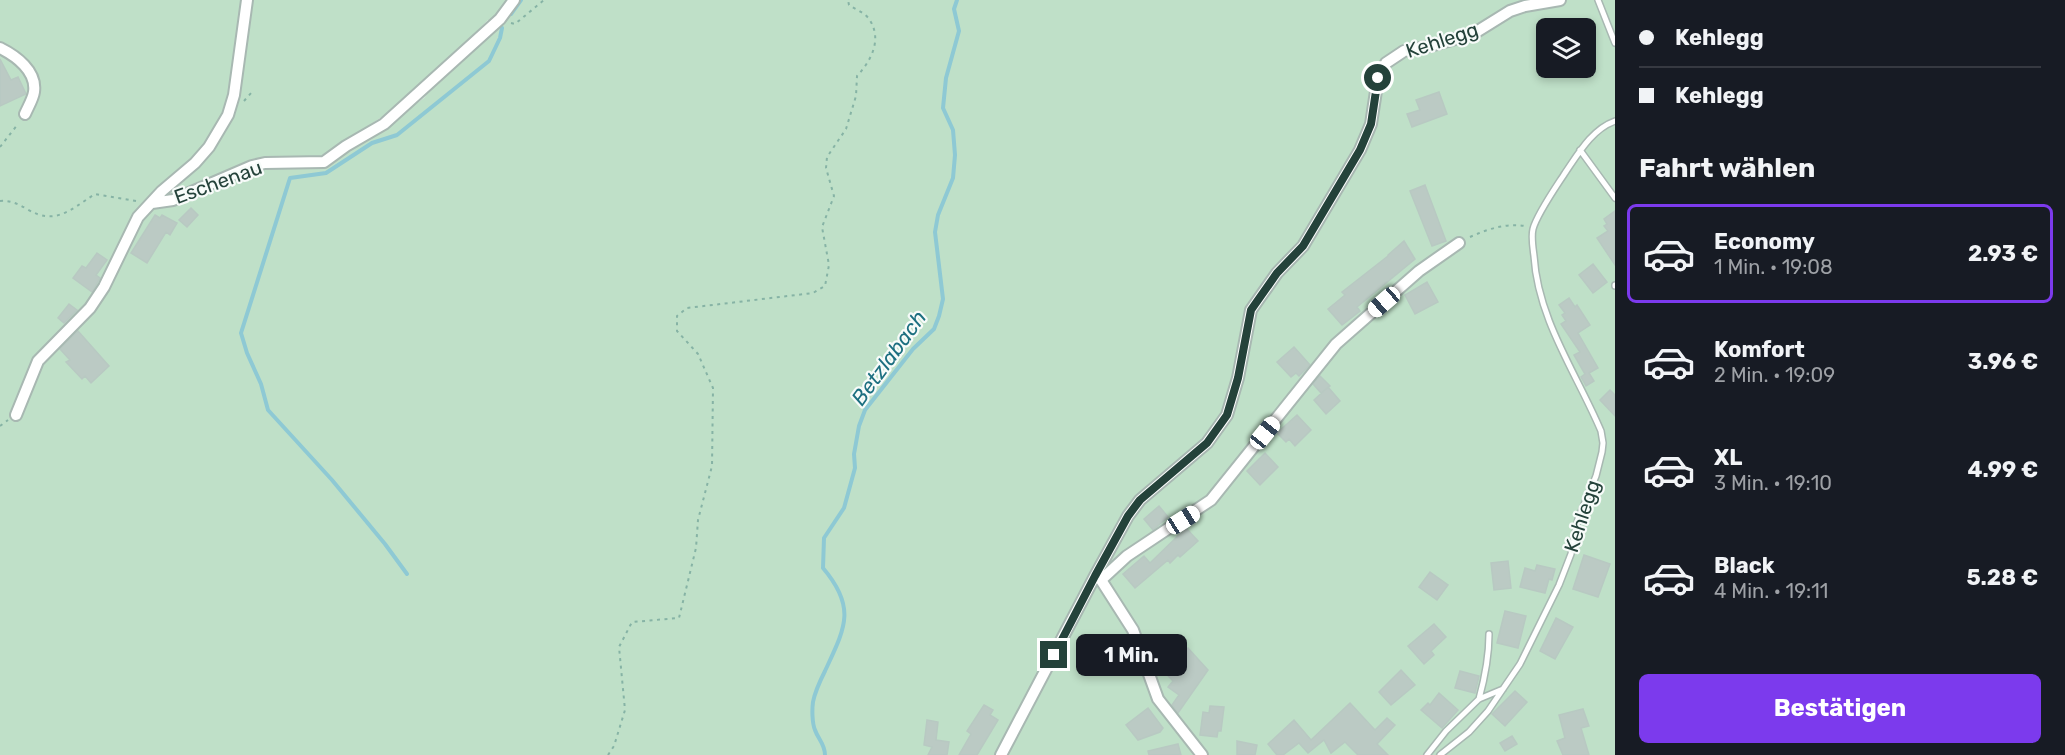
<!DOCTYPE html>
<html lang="de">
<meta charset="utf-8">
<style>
:root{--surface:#171b24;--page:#20242c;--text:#f1f3f6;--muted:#9ea1a6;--line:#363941;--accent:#7c3aed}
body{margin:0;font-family:Rubik,sans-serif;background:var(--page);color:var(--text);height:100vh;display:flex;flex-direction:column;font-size:22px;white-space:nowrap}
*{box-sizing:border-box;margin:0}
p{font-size:20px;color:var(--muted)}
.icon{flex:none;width:33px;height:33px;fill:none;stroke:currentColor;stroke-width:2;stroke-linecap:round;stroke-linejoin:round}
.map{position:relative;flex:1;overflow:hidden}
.drawer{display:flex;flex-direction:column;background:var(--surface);width:450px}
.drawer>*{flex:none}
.banner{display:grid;align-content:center;height:132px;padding:0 24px;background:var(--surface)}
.fabs{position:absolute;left:1536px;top:18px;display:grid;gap:12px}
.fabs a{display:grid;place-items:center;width:60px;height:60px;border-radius:9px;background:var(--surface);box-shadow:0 3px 9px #0003;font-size:30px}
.end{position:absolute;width:27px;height:27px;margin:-14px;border:8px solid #24423a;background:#fff;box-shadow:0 0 0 3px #fff}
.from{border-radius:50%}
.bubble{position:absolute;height:42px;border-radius:9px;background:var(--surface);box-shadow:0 3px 9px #0003;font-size:20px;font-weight:700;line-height:42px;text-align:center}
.car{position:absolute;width:18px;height:36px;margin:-18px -9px;border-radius:8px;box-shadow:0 0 4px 2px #0007;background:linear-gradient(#fff 24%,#345 0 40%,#fff 0 76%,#345 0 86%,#fff 0)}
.banner b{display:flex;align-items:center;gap:21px;height:57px;font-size:22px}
.banner b+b{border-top:2px solid var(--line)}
.banner i{width:15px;height:15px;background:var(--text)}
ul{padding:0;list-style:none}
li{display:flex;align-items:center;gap:18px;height:99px;margin:0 12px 9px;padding:0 12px;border:3px solid transparent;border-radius:9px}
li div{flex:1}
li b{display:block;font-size:22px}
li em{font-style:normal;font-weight:700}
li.on{border-color:var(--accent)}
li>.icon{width:54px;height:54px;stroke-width:1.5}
h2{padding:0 24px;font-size:27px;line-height:72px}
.button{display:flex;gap:12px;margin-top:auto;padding:12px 24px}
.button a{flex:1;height:69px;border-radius:9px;background:var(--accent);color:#fff;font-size:24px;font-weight:700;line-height:69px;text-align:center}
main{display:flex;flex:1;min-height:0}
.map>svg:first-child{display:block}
.green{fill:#bfe0c8;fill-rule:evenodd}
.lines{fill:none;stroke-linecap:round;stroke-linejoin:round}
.stream{stroke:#8ec9d4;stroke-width:4}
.building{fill:#bbcac4;stroke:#b8c9c2;stroke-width:1.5}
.service-casing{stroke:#a8b8b2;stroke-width:8}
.minor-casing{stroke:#a8b8b2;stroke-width:14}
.path{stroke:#86b3a5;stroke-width:2;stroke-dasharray:3 4.5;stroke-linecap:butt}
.service{stroke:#fff;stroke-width:5}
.minor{stroke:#fff;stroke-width:10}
.route{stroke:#24423a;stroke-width:8}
.labels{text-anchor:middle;stroke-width:4.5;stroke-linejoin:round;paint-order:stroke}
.street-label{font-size:20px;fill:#24423a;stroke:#f7fbf9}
.water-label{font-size:21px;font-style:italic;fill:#1c6f80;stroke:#f7fbf9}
</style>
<main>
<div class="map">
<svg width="1615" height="755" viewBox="0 0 1615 755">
<rect width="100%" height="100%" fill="#e6efeb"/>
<path class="green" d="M0,0H1615V755H0ZM488,20L499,25L434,85L424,98L387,125L328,163L312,168L286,165L261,167L287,158L319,157L396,108L457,52ZM1546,28H1586V68H1546Z"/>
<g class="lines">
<path class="stream" d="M511,14L521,0
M407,574L385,544L332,480L268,410L261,384L247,353L241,333L290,178L326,173L372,143L397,135L489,61L500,38L502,28
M825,755C825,744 818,739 815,730C812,723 812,709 813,702C815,691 820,681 825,671C845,628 857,608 823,568L824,538L844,508L855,468L854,454L859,426L865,410L913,349L934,329L939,316L943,299L935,232L938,215L953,178L955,155L953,130L943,108L946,78L959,31L954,9L957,0"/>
</g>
<path class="building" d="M0,59L11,80L18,77L26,94L0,106Z
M1439,92L1447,114L1412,127L1407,114L1420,110L1416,100Z
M1425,185L1446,241L1432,246L1410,191Z
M191,208L198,215L187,227L179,220Z
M1615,211V265L1597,238L1608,231L1604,226L1607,224L1604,219Z
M155,215L160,218L162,215L177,223L170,235L166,232L147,263L131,253Z
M1404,241L1415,259L1357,307L1360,311L1342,325L1328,309L1345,295L1342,292L1388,256V255Z
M97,253L107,260L96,275L100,278L92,292L73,278L82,266L86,268Z
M1593,264L1607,282L1593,293L1579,275Z
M1427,282L1438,302L1415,314L1405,295Z
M1569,298L1575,307L1577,305L1590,325L1578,333L1598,368L1589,373L1594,381L1586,386L1581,377L1585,374L1574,355L1580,352L1561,324L1566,321L1562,315L1565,313L1559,305Z
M69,304L77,310L64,323L58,318Z
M78,331L109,366L91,383L85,376L82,379L66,362L70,360L60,349Z
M1294,347L1310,365L1299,376L1296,373L1291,377L1277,362Z
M1320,376L1330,386L1321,393L1313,384Z
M1328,387L1340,401L1326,414L1314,400Z
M1610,390L1615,395V416L1600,400Z
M1297,415L1311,430L1295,446L1289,439L1286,442L1277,433Z
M1265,453L1278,467L1260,485L1247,471Z
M1159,506L1168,517L1153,530L1144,519Z
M1186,528L1198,541L1180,557L1178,555L1170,563L1168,560L1135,588L1123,574L1144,556L1150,563Z
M1584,555L1610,564L1598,597L1573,589Z
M1508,561L1511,588L1494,590L1491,563Z
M1537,565L1555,569L1552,580L1549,579L1545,593L1520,587L1525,568L1535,571Z
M1430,572L1448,585L1437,600L1419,587Z
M1505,611L1526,616L1518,648L1497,643Z
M1556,618L1573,627L1555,659L1540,651Z
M1434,624L1446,637L1431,651L1434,655L1424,664L1408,646Z
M1167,644L1173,651L1175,648L1181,654L1188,648L1208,670L1178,713L1172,705L1179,695L1168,687L1173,681L1151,658Z
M1401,670L1415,685L1391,705L1379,692Z
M1460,671L1479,676L1475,693L1455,688Z
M1515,691L1527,702L1505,726L1492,714Z
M1439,693L1458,710L1442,728L1421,710L1428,703L1430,705Z
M1350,703L1375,730L1387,718L1395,725L1377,744L1388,755H1358L1345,742L1331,753L1324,740L1308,753L1299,743L1283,755H1277L1268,744L1294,720L1311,740Z
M984,705L993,710L990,715L998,720L977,755H959L971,734L967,731Z
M1210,706L1224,707L1221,731H1218L1217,737L1200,735L1203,712L1209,713Z
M1148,708L1163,728L1160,732L1138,740L1126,725Z
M1583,709L1589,726L1581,728L1589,755H1563L1557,741L1565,738L1559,715Z
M927,720L938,722L936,740L949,742L947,755H928L932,747L924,745Z
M1512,736L1517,744L1505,751L1500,743Z
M1237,741L1257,745L1255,755H1237Z
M1178,744L1181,755H1149L1148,751Z"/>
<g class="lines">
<g class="service-casing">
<path id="service" d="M1598,0L1615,43
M1580,150L1615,198
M1615,285V286
M1479,699C1485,677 1489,657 1489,634
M1427,755L1446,731L1479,699L1503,689
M1440,755L1469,732L1488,711L1520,664L1559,585L1571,554L1578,519L1596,476L1602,452L1603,443L1601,431C1577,374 1538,320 1534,256C1533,248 1531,237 1533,229C1537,214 1556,187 1565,173C1578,154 1592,129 1615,121"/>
</g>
<g class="minor-casing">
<path id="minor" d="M0,48C16,56 37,71 34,92C33,99 28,107 25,114
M152,203L173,200L252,166L265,163L324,162L346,146L384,124L500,19L514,0
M16,415L38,361L90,308L104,287L138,217L162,191L195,163L209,147L228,115L234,95L247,0
M1095,576L1101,580L1133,630L1158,699L1202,755
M1101,580L1127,556L1211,500L1336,344L1419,271L1459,243
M1001,755L1095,576L1128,516L1140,500L1207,443L1227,415L1238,378L1251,310L1277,273L1303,246L1360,150L1371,124L1378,78L1386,63L1404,51L1430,46L1473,34L1510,11L1525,6L1560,0"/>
</g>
<path class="path" d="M511,23L515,24L544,0
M244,101L252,92
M0,147L18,124
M0,201C10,200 18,204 27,209C55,226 70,210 95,194L136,201
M1470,237C1488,229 1505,223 1525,226
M0,426L8,420
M608,755L614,746L625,710L619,647L632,622L679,618L696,548L698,520L712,466L713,388L698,354L677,331V316L687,308L813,293L825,286L829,265L822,227L834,196L826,168L827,157L846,129L856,96L857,76C871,61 883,39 869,19C865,13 855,9 849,5L848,0"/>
<use href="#service" class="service"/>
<use href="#minor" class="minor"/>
</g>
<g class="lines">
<path class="route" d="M1054,655L1095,576L1128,516L1140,500L1207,443L1227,415L1238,378L1251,310L1277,273L1303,246L1360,150L1371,124L1378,78"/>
</g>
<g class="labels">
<g class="street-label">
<text transform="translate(1442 40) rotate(-18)" y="7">Kehlegg</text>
<text transform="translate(218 182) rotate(-20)" y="7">Eschenau</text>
<text transform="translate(1582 516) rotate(-72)" y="7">Kehlegg</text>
</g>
<g class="water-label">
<text transform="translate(889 358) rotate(-54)" y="7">Betzlabach</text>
</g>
</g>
</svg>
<div class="fabs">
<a><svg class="icon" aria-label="layers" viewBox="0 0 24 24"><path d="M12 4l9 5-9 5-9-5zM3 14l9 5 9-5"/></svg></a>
</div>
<i class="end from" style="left:1378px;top:78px"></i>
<i class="end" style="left:1054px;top:655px"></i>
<div class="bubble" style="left:1076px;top:634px;width:111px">1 Min.</div>
<i class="car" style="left:1384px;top:302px;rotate:229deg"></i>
<i class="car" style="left:1265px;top:433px;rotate:39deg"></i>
<i class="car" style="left:1183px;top:520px;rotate:58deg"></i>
</div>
<section class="drawer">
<div class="banner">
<b><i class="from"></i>Kehlegg</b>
<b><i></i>Kehlegg</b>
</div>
<h2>Fahrt wählen</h2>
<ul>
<li class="on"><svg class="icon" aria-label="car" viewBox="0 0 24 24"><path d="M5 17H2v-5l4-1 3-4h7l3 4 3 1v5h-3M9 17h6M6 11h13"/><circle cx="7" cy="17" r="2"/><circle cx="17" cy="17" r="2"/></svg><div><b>Economy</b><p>1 Min. · 19:08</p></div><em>2.93 €</em></li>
<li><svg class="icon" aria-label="car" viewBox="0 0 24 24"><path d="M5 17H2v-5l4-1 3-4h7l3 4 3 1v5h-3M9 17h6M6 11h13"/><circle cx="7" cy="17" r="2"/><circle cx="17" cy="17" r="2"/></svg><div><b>Komfort</b><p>2 Min. · 19:09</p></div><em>3.96 €</em></li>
<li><svg class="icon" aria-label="car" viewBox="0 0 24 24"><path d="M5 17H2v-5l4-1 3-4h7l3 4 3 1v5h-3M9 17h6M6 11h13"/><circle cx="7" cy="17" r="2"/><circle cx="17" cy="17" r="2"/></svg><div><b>XL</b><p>3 Min. · 19:10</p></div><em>4.99 €</em></li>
<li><svg class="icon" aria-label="car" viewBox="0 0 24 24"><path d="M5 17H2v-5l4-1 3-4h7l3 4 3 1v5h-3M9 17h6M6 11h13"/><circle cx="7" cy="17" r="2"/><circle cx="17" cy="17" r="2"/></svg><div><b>Black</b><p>4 Min. · 19:11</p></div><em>5.28 €</em></li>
</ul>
<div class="button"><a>Bestätigen</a></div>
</section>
</main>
